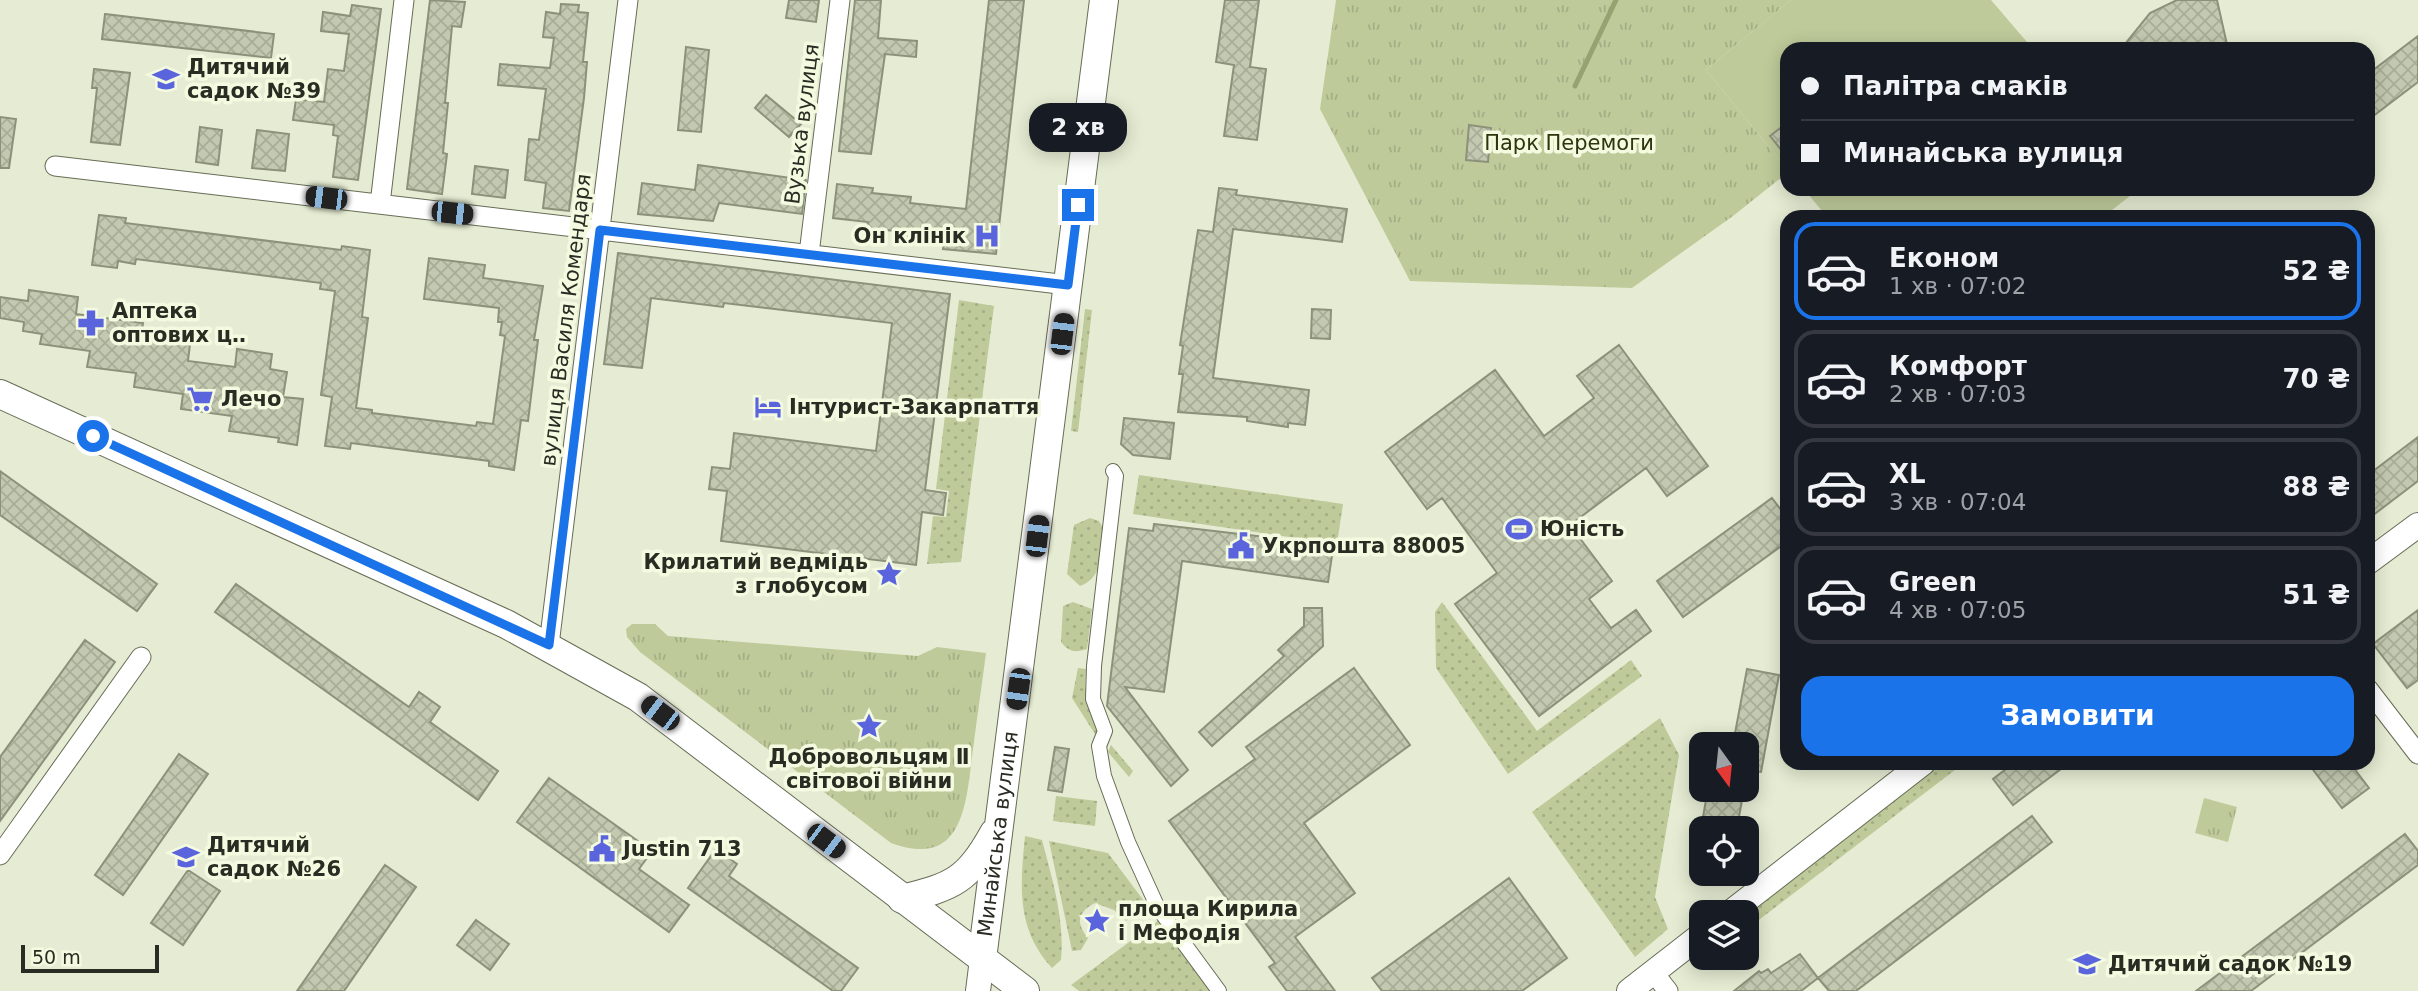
<!DOCTYPE html>
<html lang="uk">
<meta charset="utf-8">
<style>
:root{--surface:#171b24;--page:#242831;--text:#f1f3f6;--muted:#9ea1a6;--line:#363941;--accent:#1a73e8}
body{margin:0;font-family:"DejaVu Sans",sans-serif;background:var(--page);color:var(--text);height:100vh;display:flex;flex-direction:column;font-size:26px;white-space:nowrap}
*{box-sizing:border-box;margin:0}
p{font-size:23px;color:var(--muted)}
.icon{flex:none;width:38px;height:38px;fill:none;stroke:currentColor;stroke-width:2;stroke-linecap:round;stroke-linejoin:round}
.map{position:relative;flex:1;overflow:hidden}
.details{position:absolute;left:1780px;top:210px;width:595px;height:560px;display:flex;flex-direction:column;background:var(--surface);border-radius:21px;box-shadow:0 4px 18px #0003}
.details>*{flex:none}
.banner{position:absolute;left:1780px;top:42px;width:595px;height:154px;border-radius:21px;box-shadow:0 4px 18px #0003;display:grid;align-content:center;height:154px;padding:0 21px;background:var(--surface)}
.needle{width:46px;rotate:165deg}
.buttons{position:absolute;left:1689px;top:732px;display:grid;gap:14px}
.buttons a{display:grid;place-items:center;width:70px;height:70px;border-radius:14px;background:var(--surface);box-shadow:0 4px 18px #0003;font-size:35px}
.scale{position:absolute;left:21px;bottom:18px;width:138px;box-sizing:border-box;padding-left:7px;border:4px solid #292c22;border-top:0;font-size:19px;line-height:24px;white-space:nowrap;color:#292c22;-webkit-text-stroke:5px #f3fae0;paint-order:stroke}
.end{position:absolute;width:32px;height:32px;margin:-16px;border:9px solid #1a73e8;background:#fff;box-shadow:0 0 0 4px #fff}
.from{border-radius:50%}
.bubble{position:absolute;height:49px;border-radius:21px;background:var(--surface);box-shadow:0 4px 18px #0003;font-size:23px;font-weight:700;line-height:49px;text-align:center}
.car{position:absolute;width:21px;height:42px;margin:-21px -10px;border-radius:9px;box-shadow:0 0 5px 2px #0007;background:linear-gradient(#222 24%,#8ab4d8 0 40%,#222 0 76%,#8ab4d8 0 86%,#222 0)}
.banner b{display:flex;align-items:center;gap:24px;height:66px;font-size:26px}
.banner b+b{border-top:2px solid var(--line)}
.banner i{width:18px;height:18px;background:var(--text)}
ul{padding:12px 0 0;list-style:none}
li{display:flex;align-items:center;gap:21px;height:98px;margin:0 14px 10px;padding:0 7px;border:4px solid var(--line);border-radius:21px}
li div{flex:1}
li b{display:block;font-size:26px}
li em{font-style:normal;font-weight:700}
li.current{border-color:var(--accent)}
li>.icon{width:63px;height:63px;stroke-width:1.5}
.button{display:flex;gap:14px;margin-top:auto;padding:14px 21px}
.button a{flex:1;height:80px;border-radius:21px;background:var(--accent);color:#fff;font-size:28px;font-weight:700;line-height:80px;text-align:center}
.map>svg:first-child{display:block}
.grass{fill:url(#grass-dots)}
.park{fill:url(#park-tufts)}
.pitch{fill:#beca9a}
.lines{fill:none;stroke-linecap:round;stroke-linejoin:round}
.stream{stroke:#96a270;stroke-width:5}
.building{fill:url(#building-cross-hatch);stroke:#8c927a;stroke-width:2}
.pedestrian-casing{stroke:#666c55;stroke-width:16}
.minor-casing{stroke:#666c55;stroke-width:21}
.tertiary-casing{stroke:#666c55;stroke-width:26}
.secondary-casing{stroke:#666c55;stroke-width:30}
.pedestrian{stroke:#fff;stroke-width:14}
.minor{stroke:#fff;stroke-width:19}
.tertiary{stroke:#fff;stroke-width:24}
.secondary{stroke:#fff;stroke-width:28}
.route{stroke:#1a73e8;stroke-width:9}
.labels{text-anchor:middle;stroke-width:7;stroke-linejoin:round;paint-order:stroke}
.poi-label{font-size:21px;font-weight:bold;fill:#292c22;stroke:#f3fae0;text-anchor:start}
.street-label{font-size:21px;fill:#292c22;stroke:#f3fae0}
.park-label{font-size:21px;fill:#2e350d;stroke:#f3fae0}
</style>
<div class="map">
<svg width="2418" height="991" viewBox="0 0 2418 991">
<defs>
<pattern id="grass-dots" width="8" height="8" patternUnits="userSpaceOnUse" patternTransform="scale(1.75)"><rect width="8" height="8" fill="#beca9a"/><path d="M2 2h.1M6 6h.1" fill="none" stroke="#a3ae84" stroke-width="1.8" stroke-linecap="round"/></pattern>
<pattern id="park-tufts" width="24" height="20" patternUnits="userSpaceOnUse" patternTransform="scale(1.75)"><rect width="24" height="20" fill="#beca9a"/><path d="M3 7l-1-3M5 7V3M7 7l1-3M15 17l-1-3M17 17v-4M19 17l1-3" fill="none" stroke="#a3ae84"/></pattern>
<pattern id="building-cross-hatch" width="8" height="8" patternUnits="userSpaceOnUse" patternTransform="scale(1.75)"><rect width="8" height="8" fill="#c3c9b0"/><path d="M0 0l8 8M0 8l8-8" fill="none" stroke="#a8ad97"/></pattern>
</defs>
<rect width="100%" height="100%" fill="#e6ecd3"/>
<path class="grass" d="M959,300L994,306L961,562L927,564L933,516L946,517L949,491L936,489Z
M1085,309L1092,310L1078,432L1071,431Z
M1139,475L1343,504L1337,544L1133,514Z
M1090,518L1099,521L1104,529C1101,550 1104,578 1080,586L1067,574L1074,525Z
M1073,602L1092,609L1087,649C1075,653 1069,652 1061,642L1063,606Z
M1442,602L1537,731L1631,660L1642,676L1508,774L1436,668L1435,612Z
M1078,668L1086,669L1085,686L1101,730L1095,734L1072,698Z
M1660,718L1679,755L1655,897L1668,929L1635,957L1532,812Z
M1111,745L1133,771L1129,777L1108,752Z
M1940,763H1964L1747,929V912Z
M1056,796L1097,801L1095,826L1053,821Z
M1025,836L1042,840C1052,878 1065,920 1061,960L1052,968C1016,929 1020,886 1025,836Z
M1049,841L1108,853L1147,905L1126,921L1114,910L1095,903C1078,912 1075,922 1088,938L1081,950L1072,951Z
M1159,920L1211,991H1079L1071,985Z"/>
<path class="park" d="M1336,0H1791L1706,70L1787,169V173L1733,216L1632,288L1410,281L1320,109Z
M632,624H655L668,636L918,656L937,647L986,653C982,685 977,717 973,749C966,802 965,870 891,843L640,652L627,637L626,629Z
M2204,798L2237,807L2228,842L2195,833Z"/>
<path class="pitch" d="M1791,0H1991L2033,49H1787V169L1706,70Z
M1804,189H2139L2103,217H1827Z"/>
<g class="lines">
<path class="stream" d="M1575,86L1616,0"/>
</g>
<path class="building" d="M430,0L465,2L461,27L452,26L445,103H448L443,153L447,154L442,194L407,189Z
M789,0H819L816,22L786,18Z
M855,0H881L878,38L917,41L916,57L885,54L871,154L839,151Z
M989,0H1024L996,254L943,249L944,244L904,238L905,232L867,228L868,222L833,218L837,184L873,188L872,193L911,197L910,203L966,209Z
M1225,0H1259L1250,67L1266,69L1257,140L1224,136L1234,65L1216,62Z
M2177,0H2217L2228,49H2121L2150,13Z
M561,4L579,5L578,12L588,13L583,62H587L584,98L569,211L543,208L546,183L525,180L529,139L539,140L546,89L498,85L500,64L550,68L554,38L543,37L546,12L560,14Z
M352,5L381,9L358,180L333,177L338,136L333,135L334,125L293,120L296,99L324,102L328,69L344,71L349,34L321,31L323,12L350,16Z
M105,14L274,34L271,58L102,39Z
M2418,36V82L2368,120V74Z
M686,47L709,50L701,132L678,130Z
M94,69L130,73L120,145L91,142L97,88H92Z
M766,95L801,124L789,137L755,108Z
M0,117L16,119L9,168H0Z
M1787,123V157L1770,136Z
M1469,125L1491,128L1488,162L1466,160Z
M200,127L222,130L218,165L196,162Z
M257,130L289,134L285,171L252,168Z
M698,165L806,180L802,214L719,203L713,221L638,214L642,183L695,190Z
M475,166L508,170L505,198L472,194Z
M1219,188L1237,190L1236,195L1347,209L1342,242L1233,229L1213,378L1309,390L1305,425L1288,423V427L1247,421V417L1178,412L1183,374H1179L1183,346L1180,345L1198,230L1213,232Z
M99,215L126,218L125,223L341,250L342,246L370,250L362,317L368,318L356,408L372,410V413L476,426L477,422L493,424L505,336L500,335L502,322H498L499,308L424,299L429,258L485,265L483,278L543,286L534,340H538L528,421L521,420L514,470L489,466V461L351,443L350,449L325,446L332,397L321,395L335,291L320,289L321,283L136,259L135,264L118,261L117,268L92,265Z
M618,253L950,294L925,490L946,493L943,515L922,512L916,565L721,541L727,491L709,489L712,467L730,469L734,433L876,451L892,323L724,303L723,307L651,298L642,368L604,364Z
M29,290L78,297L76,314L143,323L141,337L190,344L188,361L235,367L237,349L272,354L270,369L287,372L283,397L303,399L297,445L278,442L279,438L229,431L232,416L181,409L183,394L134,387L136,373L87,367L90,351L40,344L42,334L23,331L24,322L0,318V297L28,301Z
M1312,309L1331,310L1330,339L1311,338Z
M1619,345L1708,466L1667,496L1646,468L1570,525L1612,581L1589,599L1611,628L1636,610L1651,631L1539,716L1455,604L1497,573L1442,498L1427,509L1385,452L1495,370L1544,436L1594,398L1577,376Z
M1124,418L1174,423L1170,459L1133,455L1121,444Z
M2418,437V481L2368,519V475Z
M0,471L157,584L137,611L0,515Z
M1772,498L1787,518V542L1683,617L1657,581Z
M1154,524L1300,541V544L1333,549L1328,582L1182,561L1164,692L1125,687L1188,770L1171,786L1107,706L1129,528L1153,531Z
M236,584L409,707L419,692L440,707L430,722L498,771L478,800L215,612Z
M1304,608H1322L1323,646L1212,746L1199,732L1284,656L1278,650L1304,626Z
M2418,610V680L2407,688L2373,644Z
M85,640L115,662L0,821V757Z
M1354,668L1410,745L1304,823L1355,893L1295,937L1335,991H1287L1269,967L1275,963L1169,821L1255,759L1246,747Z
M1747,669L1779,675L1761,772L1746,770V744H1733Z
M1055,747L1069,749L1062,792L1048,790Z
M179,754L208,774L123,895L95,875Z
M2014,763H2069L2013,805L1993,779Z
M2308,763H2350L2369,788L2342,808Z
M549,778L652,851L639,869L689,905L669,932L517,822Z
M1708,789H1744L1737,828H1701Z
M2032,816L2052,842L1856,991H1829L1818,978Z
M2405,834L2418,851V865L2251,991H2196Z
M716,849L737,864L729,876L858,968L841,991H833L688,888Z
M385,865L416,887L344,991H297Z
M188,870L220,891L183,945L151,923Z
M1509,878L1567,958L1522,991H1382L1372,978Z
M476,920L509,944L490,970L457,945Z
M1800,954L1818,978L1801,991H1734L1759,971L1761,973L1768,969L1771,973Z"/>
<g class="lines">
<g class="pedestrian-casing">
<path id="pedestrian" d="M1113,471L1116,476L1094,666L1093,699L1105,731L1099,746L1104,776L1128,842L1158,908L1219,991"/>
</g>
<g class="minor-casing">
<path id="minor" d="M55,166L1068,285
M380,204L404,0
M809,254L840,0
M549,645L628,0
M2368,689L2418,754
M0,855L141,657
M1653,972L1668,991"/>
</g>
<g class="tertiary-casing">
<path id="tertiary" d="M2368,562L2418,525
M1731,912L1923,763
M978,991L982,959
M1629,991L1701,935"/>
</g>
<g class="secondary-casing">
<g id="secondary">
<path d="M0,394L506,624L638,697L1025,991"/>
<path d="M902,899C954,886 967,881 994,833"/>
<path id="s1" d="M982,959L1104,0"/>
</g>
</g>
<use href="#pedestrian" class="pedestrian"/>
<use href="#minor" class="minor"/>
<use href="#tertiary" class="tertiary"/>
<use href="#secondary" class="secondary"/>
</g>
<g class="lines">
<path class="route" d="M93,436L549,645L600,230L1068,285L1078,205"/>
</g>
<defs>
<g id="school-bare" transform="scale(2.1)"><path d="M0-5L7-2L0 1L-7-2ZM-4 1L0 2.5L4 1V4Q0 6-4 4Z" fill="#5a65dd" stroke="#f3fae0" stroke-width="2.5" paint-order="stroke"/></g>
<g id="hospital-bare" transform="scale(2.1)"><path d="M-5-5h3v3.5h4V-5h3V5h-3V1.5h-4V5h-3Z" fill="#5a65dd" stroke="#f3fae0" stroke-width="2.5" paint-order="stroke"/></g>
<g id="pharmacy-bare" transform="scale(2.1)"><path d="M-2-6h4v4h4v4h-4v4h-4v-4h-4v-4h4Z" fill="#5a65dd" stroke="#f3fae0" stroke-width="2.5" paint-order="stroke"/></g>
<g id="supermarket-bare" transform="scale(2.1)"><path d="M-6-5.5h2.5l.6 2H6L4.5 2H-2.5L-4.4-4H-6ZM-1.5 3.2a1.3 1.3 0 1 0 .1 0ZM3 3.2a1.3 1.3 0 1 0 .1 0Z" fill="#5a65dd" stroke="#f3fae0" stroke-width="2.5" paint-order="stroke"/></g>
<g id="hotel-bare" transform="scale(2.1)"><path d="M-6-4.5h1.5V1H6V5H4.5V3h-9V5H-6ZM-4 0a1.8 1.8 0 1 1 3.6 0ZM.5 0V-2.5h3Q6-2.5 6 0Z" fill="#5a65dd" stroke="#f3fae0" stroke-width="2.5" paint-order="stroke"/></g>
<g id="stadium-bare" transform="scale(2.1)"><path d="M0-5a6.5 5 0 1 0 0 10a6.5 5 0 1 0 0-10ZM-3.5-1.8h7v3.6h-7Z" fill="#5a65dd" stroke="#f3fae0" stroke-width="2.5" paint-order="stroke"/></g>
<g id="civic-bare" transform="scale(2.1)"><path d="M-.6-6.5H3V-4.5H.6V-3L4-1V1h2V6H-6V1h2V-1L-.6-3ZM-1.2 2.5V6h2.4V2.5Z" fill="#5a65dd" stroke="#f3fae0" stroke-width="2.5" paint-order="stroke"/></g>
<g id="sight-bare" transform="scale(2.1)"><path d="M0-6L1.8-2.2L6-1.7L2.9 1.2L3.7 5.4L0 3.3L-3.7 5.4L-2.9 1.2L-6-1.7L-1.8-2.2Z" fill="#5a65dd" stroke="#f3fae0" stroke-width="2.5" paint-order="stroke"/></g>
</defs>
<g fill-rule="evenodd">
<use href="#school-bare" x="166" y="79"/>
<use href="#hospital-bare" x="987" y="236"/>
<use href="#pharmacy-bare" x="91" y="323"/>
<use href="#supermarket-bare" x="200" y="399"/>
<use href="#hotel-bare" x="768" y="407"/>
<use href="#stadium-bare" x="1519" y="529"/>
<use href="#civic-bare" x="1241" y="546"/>
<use href="#sight-bare" x="889" y="574"/>
<use href="#sight-bare" x="869" y="726"/>
<use href="#civic-bare" x="602" y="849"/>
<use href="#school-bare" x="186" y="857"/>
<use href="#sight-bare" x="1097" y="921"/>
<use href="#school-bare" x="2087" y="964"/>
</g>
<g class="labels">
<g class="poi-label">
<text x="187" y="74">Дитячий<tspan x="187" dy="24">садок №39</tspan></text>
<text x="966" y="243" text-anchor="end">Он клінік</text>
<text x="112" y="318">Аптека<tspan x="112" dy="24">оптових ц‥</tspan></text>
<text x="221" y="406">Лечо</text>
<text x="789" y="414">Інтурист-Закарпаття</text>
<text x="1540" y="536">Юність</text>
<text x="1262" y="553">Укрпошта 88005</text>
<text x="868" y="569" text-anchor="end">Крилатий ведмідь<tspan x="868" dy="24">з глобусом</tspan></text>
<text x="869" y="764" text-anchor="middle">Добровольцям Ⅱ<tspan x="869" dy="24">світової війни</tspan></text>
<text x="207" y="852">Дитячий<tspan x="207" dy="24">садок №26</tspan></text>
<text x="623" y="856">Justin 713</text>
<text x="1118" y="916">площа Кирила<tspan x="1118" dy="24">і Мефодія</tspan></text>
<text x="2108" y="971">Дитячий садок №19</text>
</g>
<g class="street-label">
<text transform="translate(802 124) rotate(-83)" y="7">Вузька вулиця</text>
<text transform="translate(566 320) rotate(-83)" y="7">вулиця Василя Комендаря</text>
<text dy="7" stroke="none"><textPath href="#s1" startOffset="126">Минайська вулиця</textPath></text>
</g>
<g class="park-label">
<text x="1569" y="150">Парк Перемоги</text>
</g>
</g>
</svg>
<div class="buttons">
<a><svg class="needle" viewBox="-14 -14 28 28"><path d="M0-13l5 13h-10z" fill="#e53935"/><path d="M0 13l5-13h-10z" fill="#9ea1a6"/></svg></a>
<a><svg class="icon" aria-label="locate" viewBox="0 0 24 24"><circle cx="12" cy="12" r="6"/><path d="M12 2v4M12 18v4M2 12h4M18 12h4"/></svg></a>
<a><svg class="icon" aria-label="layers" viewBox="0 0 24 24"><path d="M12 4l9 5-9 5-9-5zM3 14l9 5 9-5"/></svg></a>
</div>
<div class="scale">50 m</div>
<i class="end from" style="left:93px;top:436px"></i>
<i class="end" style="left:1078px;top:205px"></i>
<div class="bubble" style="left:1029px;top:103px;width:98px">2 хв</div>
<i class="car" style="left:326px;top:198px;rotate:277deg"></i>
<i class="car" style="left:452px;top:213px;rotate:96deg"></i>
<i class="car" style="left:1062px;top:334px;rotate:7deg"></i>
<i class="car" style="left:1037px;top:536px;rotate:7deg"></i>
<i class="car" style="left:1018px;top:689px;rotate:188deg"></i>
<i class="car" style="left:660px;top:713px;rotate:307deg"></i>
<i class="car" style="left:826px;top:841px;rotate:127deg"></i>
<div class="banner">
<b><i class="from"></i>Палітра смаків</b>
<b><i></i>Минайська вулиця</b>
</div>
<section class="details">
<ul>
<li class="current"><svg class="icon" aria-label="car" viewBox="0 0 24 24"><path d="M5 17H2v-5l4-1 3-4h7l3 4 3 1v5h-3M9 17h6M6 11h13"/><circle cx="7" cy="17" r="2"/><circle cx="17" cy="17" r="2"/></svg><div><b>Економ</b><p>1 хв · 07:02</p></div><em>52 ₴</em></li>
<li><svg class="icon" aria-label="car" viewBox="0 0 24 24"><path d="M5 17H2v-5l4-1 3-4h7l3 4 3 1v5h-3M9 17h6M6 11h13"/><circle cx="7" cy="17" r="2"/><circle cx="17" cy="17" r="2"/></svg><div><b>Комфорт</b><p>2 хв · 07:03</p></div><em>70 ₴</em></li>
<li><svg class="icon" aria-label="car" viewBox="0 0 24 24"><path d="M5 17H2v-5l4-1 3-4h7l3 4 3 1v5h-3M9 17h6M6 11h13"/><circle cx="7" cy="17" r="2"/><circle cx="17" cy="17" r="2"/></svg><div><b>XL</b><p>3 хв · 07:04</p></div><em>88 ₴</em></li>
<li><svg class="icon" aria-label="car" viewBox="0 0 24 24"><path d="M5 17H2v-5l4-1 3-4h7l3 4 3 1v5h-3M9 17h6M6 11h13"/><circle cx="7" cy="17" r="2"/><circle cx="17" cy="17" r="2"/></svg><div><b>Green</b><p>4 хв · 07:05</p></div><em>51 ₴</em></li>
</ul>
<div class="button"><a>Замовити</a></div>
</section>
</div>
